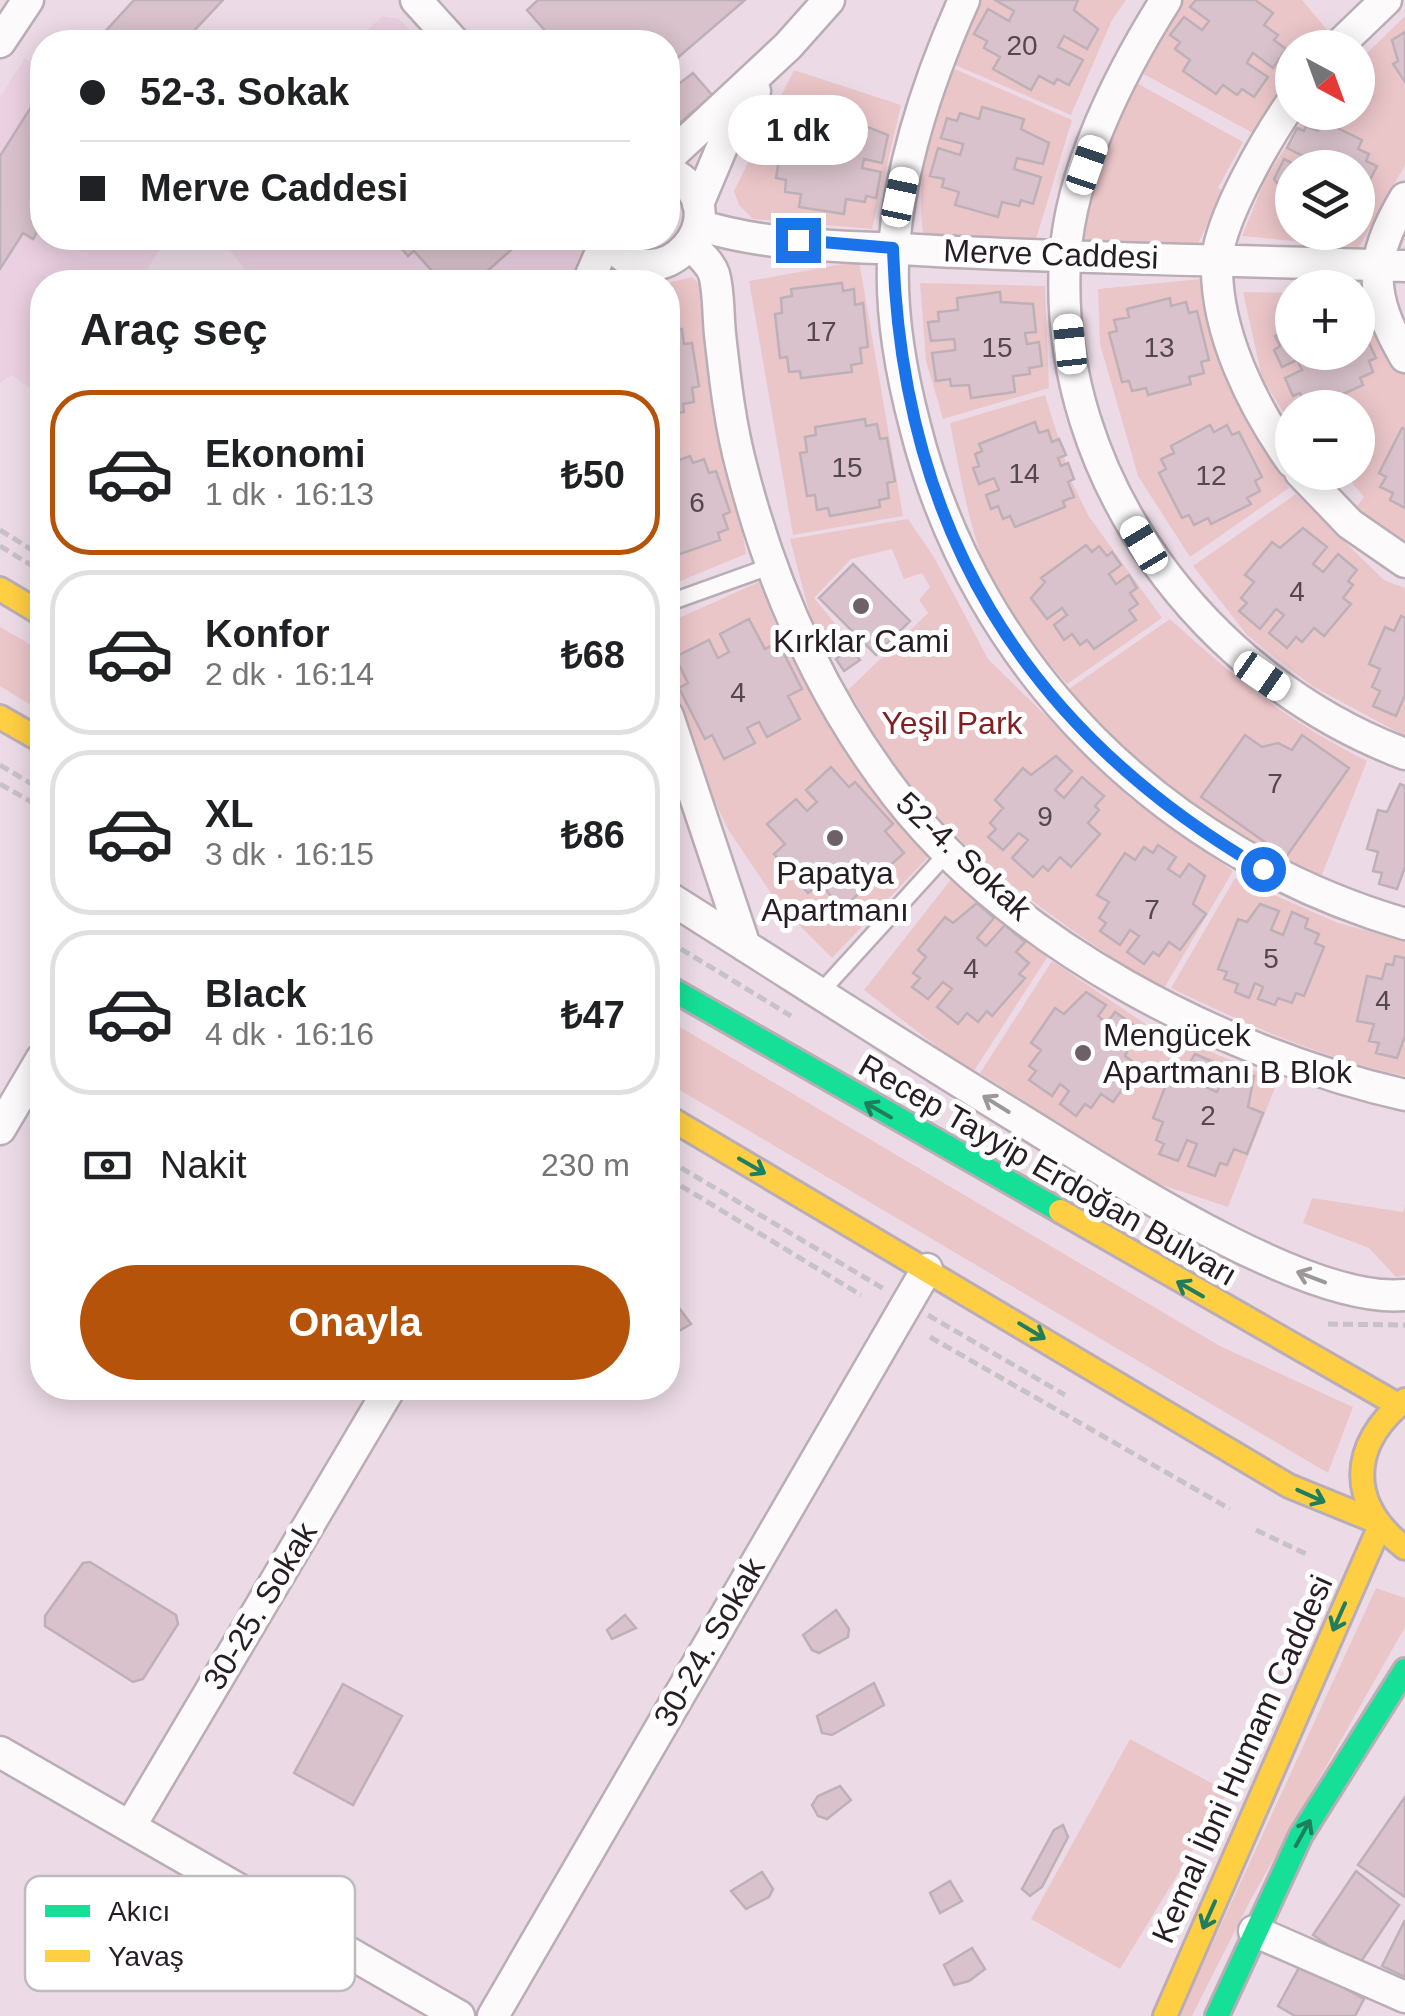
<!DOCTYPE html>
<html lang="tr">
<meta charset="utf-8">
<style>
:root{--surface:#fff;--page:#f2f2f2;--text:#202124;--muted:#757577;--line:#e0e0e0;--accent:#b45309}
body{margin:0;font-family:Helvetica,sans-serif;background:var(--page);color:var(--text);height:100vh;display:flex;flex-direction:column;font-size:38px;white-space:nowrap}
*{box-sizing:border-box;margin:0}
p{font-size:32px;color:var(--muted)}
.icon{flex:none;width:55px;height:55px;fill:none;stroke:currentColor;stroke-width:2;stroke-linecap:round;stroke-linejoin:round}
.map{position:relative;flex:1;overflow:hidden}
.details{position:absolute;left:30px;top:270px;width:650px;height:1130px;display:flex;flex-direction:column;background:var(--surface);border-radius:40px;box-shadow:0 5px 25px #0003}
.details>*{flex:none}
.hud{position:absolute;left:30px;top:30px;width:650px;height:220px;border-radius:40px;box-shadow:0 5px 25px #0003;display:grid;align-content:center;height:220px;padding:0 50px;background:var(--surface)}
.needle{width:65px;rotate:139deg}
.buttons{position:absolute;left:1275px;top:30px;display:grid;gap:20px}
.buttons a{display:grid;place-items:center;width:100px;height:100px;border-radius:50%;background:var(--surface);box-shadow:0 5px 25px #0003;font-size:50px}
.end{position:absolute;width:45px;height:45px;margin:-22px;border:12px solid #1a73e8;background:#fff;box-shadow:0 0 0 5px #fff}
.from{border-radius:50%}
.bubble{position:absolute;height:70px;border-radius:35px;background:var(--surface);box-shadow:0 5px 25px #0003;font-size:32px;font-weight:700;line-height:70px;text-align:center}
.car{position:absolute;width:30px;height:60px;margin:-30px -15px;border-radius:12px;box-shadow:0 0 8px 2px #0007;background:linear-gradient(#fff 24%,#345 0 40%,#fff 0 76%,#345 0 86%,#fff 0)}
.hud b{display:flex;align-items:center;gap:35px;height:95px;font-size:38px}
.hud b+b{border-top:2px solid var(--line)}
.hud i{width:25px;height:25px;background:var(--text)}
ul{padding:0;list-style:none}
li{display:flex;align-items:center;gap:30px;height:165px;margin:0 20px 15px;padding:0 30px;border:5px solid var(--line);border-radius:40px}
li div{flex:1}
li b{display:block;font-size:38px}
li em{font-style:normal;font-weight:700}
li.current{border-color:var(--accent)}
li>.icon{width:90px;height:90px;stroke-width:1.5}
h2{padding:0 50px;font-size:45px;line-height:120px}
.pay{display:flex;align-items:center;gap:25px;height:110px;padding:0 50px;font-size:38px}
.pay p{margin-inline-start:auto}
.cta{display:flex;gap:20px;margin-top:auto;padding:20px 50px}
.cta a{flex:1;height:115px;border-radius:60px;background:var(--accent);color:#fff;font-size:40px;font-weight:700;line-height:115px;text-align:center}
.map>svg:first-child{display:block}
.built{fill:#ebd0e1}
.green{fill:#ebc6c9;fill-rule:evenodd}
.building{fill:#d9c2cb;stroke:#beb0b7;stroke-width:2.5}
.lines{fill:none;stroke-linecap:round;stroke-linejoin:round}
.lane-casing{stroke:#baadb6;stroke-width:20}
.street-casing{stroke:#baadb6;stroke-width:35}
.fast-casing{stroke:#baadb6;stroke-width:28}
.slow-casing{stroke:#baadb6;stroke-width:28}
.path{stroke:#c7c2c6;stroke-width:5;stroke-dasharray:10 5;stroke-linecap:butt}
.lane{stroke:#fcfafb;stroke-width:15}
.street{stroke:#fcfafb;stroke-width:30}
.fast{stroke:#16e098;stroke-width:22}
.slow{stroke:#ffcf43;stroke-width:22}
.oneway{stroke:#9d979a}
.oneway2{stroke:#1f7e5e}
.route{stroke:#1a73e8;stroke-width:12}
.poi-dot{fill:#6d6068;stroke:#fff;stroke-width:4}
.labels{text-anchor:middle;stroke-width:10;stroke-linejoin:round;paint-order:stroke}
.number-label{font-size:28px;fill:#55474e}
.street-label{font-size:32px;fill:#281d24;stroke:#fff}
.poi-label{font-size:32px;fill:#281d24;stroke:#fff}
.park-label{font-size:32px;fill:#821f23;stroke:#fff}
.key{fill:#fff;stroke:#bebbbd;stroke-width:2.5}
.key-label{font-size:28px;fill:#281d24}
</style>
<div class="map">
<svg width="1405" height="2016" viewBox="0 0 1405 2016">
<rect width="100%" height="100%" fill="#ecdbe6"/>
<path class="built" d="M382,16L399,19L421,42H356Z
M25,58L42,72V238H167L139,282H42V397L12,375L0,383V97Z
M220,238H589L580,276L573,282H255Z"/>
<path class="green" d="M978,0H1126L1112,20L1071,115L953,64Z
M1178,0H1302L1329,32L1317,47L1292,48V80L1253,133L1138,71Z
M1405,16V165L1359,247L1242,236L1265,180L1307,113L1358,112V62ZM1292,168H1358V232H1292Z
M948,66L1072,120L1034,246L924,238C913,178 933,125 948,66Z
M794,70L901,105L872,229L753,219L739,205L734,191Z
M1135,82L1243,142L1218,188L1223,191L1197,246L1083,241L1096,166Z
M859,261L903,516L793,535L749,281Z
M692,277L704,289L746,554L668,586V283Z
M1201,279L1232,388L1289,488L1190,557L1138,476L1100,344L1098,289Z
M920,283L1045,286L1049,388L943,419L926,361Z
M1243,292L1292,293V352H1358V297L1405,374V547L1354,510L1364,497L1344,473L1358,472V408H1292V426L1262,378Z
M1045,395L1072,482L1088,515L1162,618L1067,684C1049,662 1027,641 1011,618C974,561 963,489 950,423Z
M1296,494L1384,580L1405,588V736L1312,686L1247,635L1193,566Z
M908,519L934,557L988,659L1131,799L1233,871L1163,990C1068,930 972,865 901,776C881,750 866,718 848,690L928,613L919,600L930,587L922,573L904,579L892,549L851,559L814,598L852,644L831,659L812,623L790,539Z
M761,581C789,685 867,768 934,851L832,958L779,905L729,831L694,759L668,686V623Z
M1170,619C1236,679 1287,721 1367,761L1320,880L1213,824L1130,754L1066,691Z
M0,627L42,651V712L0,686Z
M956,873L1050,953L972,1074L864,990Z
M1235,878L1338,923L1405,941V1076C1322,1058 1247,1025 1171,988Z
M1052,961L1147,1025L1278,1080L1228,1207L1150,1181L980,1073Z
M668,1020L1220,1346L1353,1407L1328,1473L668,1083Z
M1312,1198L1403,1212L1405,1206V1275L1396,1277L1369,1248L1303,1223Z
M1376,1588L1405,1598V1627L1250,1901L1192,2016H1179Z
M1130,1739L1228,1792L1120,1969L1031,1919Z"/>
<path class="building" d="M134,0H223L192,33L202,42H109L102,35Z
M538,0H745L668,66V42H555L527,10Z
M995,0H1078L1074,10L1098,29L1087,49L1064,36L1058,47L1083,60L1069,85L1057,79L1054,84L1039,76L1031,90L993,69L1000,57L984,48L987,41L974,34L988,9L1009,21L1014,11Z
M1196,0H1255L1273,13L1264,25L1278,35L1274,40L1286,49L1273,68L1253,53L1249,59L1247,63L1268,77L1254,97L1242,89L1237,95L1223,85L1216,94L1183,71L1190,60L1175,49L1180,42L1170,35L1184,17L1202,30L1209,21L1190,7Z
M1405,32V82L1393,64L1398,61L1392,40Z
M693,73L712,95L672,130L668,123V92Z
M38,96L42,99V202L38,209L42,223L33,239L23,233L0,269V156Z
M815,105L859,114L857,123L888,135L882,163L864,159L862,168L881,172L876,198L866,196L865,202L846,199L844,214L799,207L801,194L785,192L786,180L776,178L784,129L799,132L801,118L812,120Z
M982,107L1024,119L1021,129L1049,143L1043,164L1017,158L1014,169L1041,177L1033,204L1021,200L1019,206L1002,202L998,217L955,205L959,192L942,187L944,179L930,176L938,148L960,155L962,149L963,144L941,138L947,118L957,121L960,113L979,119Z
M1323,121L1362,140L1358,149L1369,154L1366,161L1377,166L1367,186L1358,181V168H1292V202L1274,179L1284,159L1298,166L1303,156L1287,148L1297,128L1304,131L1306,126L1318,131Z
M392,238H499L511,250L475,282H442L414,251L408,256Z
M842,283L843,291L854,289L855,305L863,303L868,347L860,348L862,363L851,365L852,372L801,378L800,371L789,372L787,357L780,358L775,314L782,313L781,298L792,296L791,289Z
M1000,292L1001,302L1033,304L1036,332L1025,333L1027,344L1039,342L1042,366L1029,368L1030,374L1013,376L1015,392L971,398L969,385L951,386L950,379L936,381L932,353L955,350V344L954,339L931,341L928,322L939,321L938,312L958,310L957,298Z
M1170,298L1171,306L1186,302L1189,313L1197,311L1209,360L1201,362L1204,373L1189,377L1191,384L1148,395L1146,388L1132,391L1129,381L1122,382L1116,359L1109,333L1117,331L1114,320L1129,317L1127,309Z
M1292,319V352H1358L1369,343L1376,358L1369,361L1373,372L1360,378L1363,385L1322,404L1319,397L1305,403L1300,393L1293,396L1285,378L1302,370L1297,360L1282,367L1274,350L1280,346L1275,336L1289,330L1286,322Z
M668,324L671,331L682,329L684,344L692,343L699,386L692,388L694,402L683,404L684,412L668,415Z
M865,419L866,426L877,424L880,439L887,438L895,481L887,483L889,498L879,500L880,507L830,516L828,508L817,510L815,495L807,496L800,453L807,452L805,437L816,435L815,427Z
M1035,422L1039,433L1048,430L1052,442L1059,439L1066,455L1058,458L1061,466L1068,463L1074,479L1068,482L1074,497L1063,501L1065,507L1015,527L1010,516L1003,519L998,506L991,509L986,495L999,490L994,478L979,484L973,468L979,466L975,454L982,451L979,444Z
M1210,425L1214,432L1227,425L1232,435L1239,432L1262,477L1255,481L1260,491L1247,498L1251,504L1211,524L1208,518L1194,525L1189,515L1182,518L1159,473L1166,469L1161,459L1174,453L1171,446Z
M1402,428L1405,429V508L1390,500L1393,493L1380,487L1386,477L1379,473Z
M690,456L693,463L704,459L709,473L716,471L730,512L723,515L728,529L718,533L720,540L672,557L668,550V464Z
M1303,528L1327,547L1313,564L1323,572L1338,554L1357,570L1348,581L1353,585L1343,598L1351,604L1324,636L1314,628L1302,642L1296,637L1287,648L1269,633L1284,615L1276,609L1260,629L1239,611L1247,603L1241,598L1254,582L1245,575L1272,542L1280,548Z
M1086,545L1092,552L1099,546L1107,556L1112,552L1121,565L1109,574L1116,584L1129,575L1137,588L1130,593L1138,604L1129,610L1136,620L1094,649L1087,640L1080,645L1072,634L1064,640L1054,625L1067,615L1062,608L1047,619L1031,598L1045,582L1041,578Z
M853,564L910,621L876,655L819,598Z
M1401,616L1405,618V695L1396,716L1373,706L1380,691L1372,687L1380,669L1369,664L1385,627L1394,631Z
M749,619L765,649L778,642L802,689L788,696L800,719L767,737L759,722L747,728L755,743L724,759L712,735L705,739L679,688L688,683L675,657L709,640L718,658L729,652L720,634Z
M851,648L860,660L844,671L836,659Z
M1245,735L1262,747L1278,743L1292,750L1302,735L1349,768L1286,857L1201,797Z
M1056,756L1072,771L1055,790L1064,798L1082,777L1104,796L1095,806L1099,810L1088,823L1100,834L1071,867L1060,857L1048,871L1043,866L1033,877L1012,858L1028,840L1019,833L1003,850L988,837L996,829L990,823L1003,808L995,800L1023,768L1031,775Z
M831,767L849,787L855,782L893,824L885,831L904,853L876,878L863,863L854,872L867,886L842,909L820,883L808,893L774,854L785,844L767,824L796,799L807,811L817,802L806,790Z
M1400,784L1405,786V867L1397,889L1379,884L1382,873L1373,871L1378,852L1367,849L1378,810L1387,812Z
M1158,845L1176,857L1168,869L1180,877L1189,864L1205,876L1193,904L1206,914L1180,950L1169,942L1159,956L1153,952L1144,964L1127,952L1139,936L1130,930L1120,945L1100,931L1106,923L1099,918L1109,902L1097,895L1125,853L1135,860L1144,847L1153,853Z
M977,903L994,918L977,938L986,946L1005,925L1025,942L1016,952L1029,963L1019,974L1025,978L992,1016L987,1011L978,1022L967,1013L958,1024L937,1007L952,989L943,982L928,999L912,987L920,978L913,973L926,957L918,950L945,917L953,923Z
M1260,904L1279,911L1271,930L1283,935L1292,912L1308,919L1305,928L1319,934L1315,943L1324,947L1304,996L1296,993L1292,1003L1278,998L1275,1005L1258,999L1263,987L1255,983L1249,998L1235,992L1238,984L1224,979L1227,972L1218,969L1238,919L1247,922Z
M1395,956L1405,958V1036L1397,1058L1376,1053L1379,1043L1369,1041L1374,1024L1357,1021L1367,976L1382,979L1386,964L1393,965Z
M1086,992L1106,1005L1098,1016L1107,1023L1115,1012L1138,1028L1125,1056L1139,1066L1113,1102L1101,1094L1091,1108L1085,1104L1076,1116L1060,1104L1069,1091L1060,1084L1052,1096L1029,1080L1036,1071L1029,1066L1041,1050L1031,1043L1055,1008L1064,1014Z
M1195,1054L1216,1063L1206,1087L1217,1092L1228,1066L1254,1076L1248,1107L1263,1113L1247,1154L1234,1149L1227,1165L1220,1163L1215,1176L1188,1166L1197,1144L1187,1140L1178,1161L1159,1154L1164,1144L1156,1140L1163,1122L1153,1118L1169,1077L1178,1081Z
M673,1300L691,1324L679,1331L668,1325V1304Z
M90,1562L176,1615L178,1624L143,1679L133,1682L45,1626V1616L83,1563Z
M836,1610L849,1629L848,1637L819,1653L812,1650L803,1635Z
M625,1615L636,1628L612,1639L607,1630Z
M874,1683L884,1705L832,1735L822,1733L817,1716Z
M343,1684L402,1716L353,1805L294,1773Z
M840,1786L851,1800L827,1819L818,1816L812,1805L818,1796Z
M1405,1797V1897L1358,1865Z
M1063,1825L1068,1837L1042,1887L1030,1896L1022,1889L1054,1830Z
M1356,1871L1399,1905L1358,1966L1313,1935Z
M762,1872L773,1889L769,1897L746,1909L731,1891Z
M950,1881L962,1901L940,1913L930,1893Z
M1405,1920V1977L1382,1966Z
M972,1948L985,1969L969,1981L954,1985L944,1965Z
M1301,1964L1364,1999L1355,2016H1295L1278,2006Z"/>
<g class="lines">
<g class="lane-casing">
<path id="lane" d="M668,603L771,566
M818,995L950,850"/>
</g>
<g class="street-casing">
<path id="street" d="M416,0L454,42
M964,0C929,78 901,161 894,246C889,305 900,369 915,426C976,670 1166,854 1405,924
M1166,0C1120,73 1069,173 1065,261C1053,479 1206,679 1405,754
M0,42L28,0
M1336,48L1386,0
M1292,102C1268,136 1218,221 1217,262C1215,332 1253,407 1292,462
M668,158L788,46L829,0
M1405,198C1368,260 1369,295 1405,357
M698,204L725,140L755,91
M699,225C766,247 847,246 918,250C1080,259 1242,260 1405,266
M607,238C657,314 748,209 668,171
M690,245C698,253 710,262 714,274C719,292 718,315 720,334C725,379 730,425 742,469C772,586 822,699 897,796C1015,946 1222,1053 1405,1095
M588,282L607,238
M1300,472L1350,524L1405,562
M668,716L745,946
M668,897C784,970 899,1045 1015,1116C1103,1170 1305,1305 1405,1295
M0,1129L42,1058
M0,1752L459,2016
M131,1825L390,1388
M1254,1931L1405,1997
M493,2016L927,1269"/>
</g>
<g class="fast-casing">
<path id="fast" d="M668,987L1060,1211
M1217,2016L1301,1835L1405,1670"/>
</g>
<g class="slow-casing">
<path id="slow" d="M0,589L42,614
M0,717L42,741
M668,1117L1289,1486L1375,1521
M1060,1211L1398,1405
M1405,1400C1349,1445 1347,1504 1405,1548
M1165,2016L1379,1528"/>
</g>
<path class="path" d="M0,530L42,556
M0,546L31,565
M0,765L42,790
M0,784L42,808
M668,941L791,1016
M668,1160L884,1289
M668,1178L861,1295
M928,1315L1065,1395
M1328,1324L1405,1325
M930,1337L1230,1509
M1256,1530L1308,1555"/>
<use href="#lane" class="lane"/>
<use href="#street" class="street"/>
<use href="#fast" class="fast"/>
<use href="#slow" class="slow"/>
</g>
<defs><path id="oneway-shaft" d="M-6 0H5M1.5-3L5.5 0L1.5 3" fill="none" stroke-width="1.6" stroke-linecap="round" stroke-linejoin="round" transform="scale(2.5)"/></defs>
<g class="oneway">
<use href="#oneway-shaft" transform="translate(996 1104) rotate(-148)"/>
<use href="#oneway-shaft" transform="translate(1311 1277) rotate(-159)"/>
</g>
<g class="oneway2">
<use href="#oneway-shaft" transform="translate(878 1110) rotate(-150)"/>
<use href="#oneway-shaft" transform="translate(752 1166) rotate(30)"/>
<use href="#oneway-shaft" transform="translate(1190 1289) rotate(-150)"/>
<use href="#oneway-shaft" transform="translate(1032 1331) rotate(31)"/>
<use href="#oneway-shaft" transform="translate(1311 1496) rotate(24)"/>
<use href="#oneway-shaft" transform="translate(1339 1617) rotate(114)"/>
<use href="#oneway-shaft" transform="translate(1303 1833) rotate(-61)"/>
<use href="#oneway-shaft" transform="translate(1209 1915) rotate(114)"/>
</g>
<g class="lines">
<path class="route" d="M798,240L893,248C901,527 1023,729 1263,869"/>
</g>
<g class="poi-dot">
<circle cx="861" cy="606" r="10"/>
<circle cx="835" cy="838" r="10"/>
<circle cx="1083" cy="1053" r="10"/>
</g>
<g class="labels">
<g class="number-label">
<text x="1022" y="55">20</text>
<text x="821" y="341">17</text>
<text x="997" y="357">15</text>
<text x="1159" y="357">13</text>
<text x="847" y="477">15</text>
<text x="1024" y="483">14</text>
<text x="1211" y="485">12</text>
<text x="697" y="512">6</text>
<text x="1297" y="601">4</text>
<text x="738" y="702">4</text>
<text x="1275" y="793">7</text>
<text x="1045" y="826">9</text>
<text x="1152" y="919">7</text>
<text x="1271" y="968">5</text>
<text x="971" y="978">4</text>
<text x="1383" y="1010">4</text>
<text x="1208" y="1125">2</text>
</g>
<g class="street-label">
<text transform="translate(1051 254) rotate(2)" y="11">Merve Caddesi</text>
<text transform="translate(964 856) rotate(43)" y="11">52-4. Sokak</text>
<text transform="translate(1048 1170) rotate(30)" y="11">Recep Tayyip Erdoğan Bulvarı</text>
<text transform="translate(260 1606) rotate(-59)" y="11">30-25. Sokak</text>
<text transform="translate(709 1642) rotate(-60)" y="11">30-24. Sokak</text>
<text transform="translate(1242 1759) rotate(-66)" y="11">Kemal İbni Humam Caddesi</text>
</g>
<g class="poi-label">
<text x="861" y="652">Kırklar Cami</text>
<text x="835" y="884">Papatya<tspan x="835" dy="37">Apartmanı</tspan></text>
<text x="1103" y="1046" text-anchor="start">Mengücek<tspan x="1103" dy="37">Apartmanı B Blok</tspan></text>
</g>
<g class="park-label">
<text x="952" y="734">Yeşil Park</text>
</g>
</g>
<rect x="25" y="1876" width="330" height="115" rx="15" class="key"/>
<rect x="45" y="1905" width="45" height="12" fill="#16e098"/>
<rect x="45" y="1950" width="45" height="12" fill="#ffcf43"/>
<g class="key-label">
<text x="108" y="1921">Akıcı</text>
<text x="108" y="1966">Yavaş</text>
</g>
</svg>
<div class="buttons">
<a><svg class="needle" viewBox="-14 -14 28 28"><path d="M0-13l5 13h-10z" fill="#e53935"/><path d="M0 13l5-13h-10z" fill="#757577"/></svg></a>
<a><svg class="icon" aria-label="layers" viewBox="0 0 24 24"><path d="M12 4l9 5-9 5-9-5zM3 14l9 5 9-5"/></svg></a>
<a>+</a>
<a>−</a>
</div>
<i class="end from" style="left:1263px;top:869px"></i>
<i class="end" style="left:798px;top:240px"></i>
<div class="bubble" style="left:728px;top:95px;width:140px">1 dk</div>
<i class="car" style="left:1087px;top:165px;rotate:19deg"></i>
<i class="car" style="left:900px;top:197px;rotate:12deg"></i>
<i class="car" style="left:1070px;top:344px;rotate:354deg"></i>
<i class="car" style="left:1144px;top:545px;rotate:329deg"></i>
<i class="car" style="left:1262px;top:676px;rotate:125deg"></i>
<div class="hud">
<b><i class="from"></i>52-3. Sokak</b>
<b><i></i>Merve Caddesi</b>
</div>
<section class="details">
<h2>Araç seç</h2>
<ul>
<li class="current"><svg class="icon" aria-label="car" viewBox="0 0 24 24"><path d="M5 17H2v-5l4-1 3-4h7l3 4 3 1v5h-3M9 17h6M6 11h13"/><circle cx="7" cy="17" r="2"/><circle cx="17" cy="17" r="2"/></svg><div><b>Ekonomi</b><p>1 dk · 16:13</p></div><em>₺50</em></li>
<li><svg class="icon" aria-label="car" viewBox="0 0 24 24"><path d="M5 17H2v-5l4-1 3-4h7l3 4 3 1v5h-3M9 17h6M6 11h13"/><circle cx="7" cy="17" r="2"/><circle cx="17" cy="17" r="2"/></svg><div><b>Konfor</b><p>2 dk · 16:14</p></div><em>₺68</em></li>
<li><svg class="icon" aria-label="car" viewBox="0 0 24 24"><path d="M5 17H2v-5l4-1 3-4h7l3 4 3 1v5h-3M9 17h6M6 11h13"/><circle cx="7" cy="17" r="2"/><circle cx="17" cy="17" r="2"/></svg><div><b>XL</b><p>3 dk · 16:15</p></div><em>₺86</em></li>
<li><svg class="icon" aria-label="car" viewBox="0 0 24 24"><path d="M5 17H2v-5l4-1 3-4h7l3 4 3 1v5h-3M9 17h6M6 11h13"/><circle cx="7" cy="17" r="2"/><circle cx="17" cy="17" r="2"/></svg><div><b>Black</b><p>4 dk · 16:16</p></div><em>₺47</em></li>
</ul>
<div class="pay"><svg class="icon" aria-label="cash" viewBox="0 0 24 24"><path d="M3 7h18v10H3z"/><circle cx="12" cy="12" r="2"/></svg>Nakit<p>230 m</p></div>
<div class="cta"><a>Onayla</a></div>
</section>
</div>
